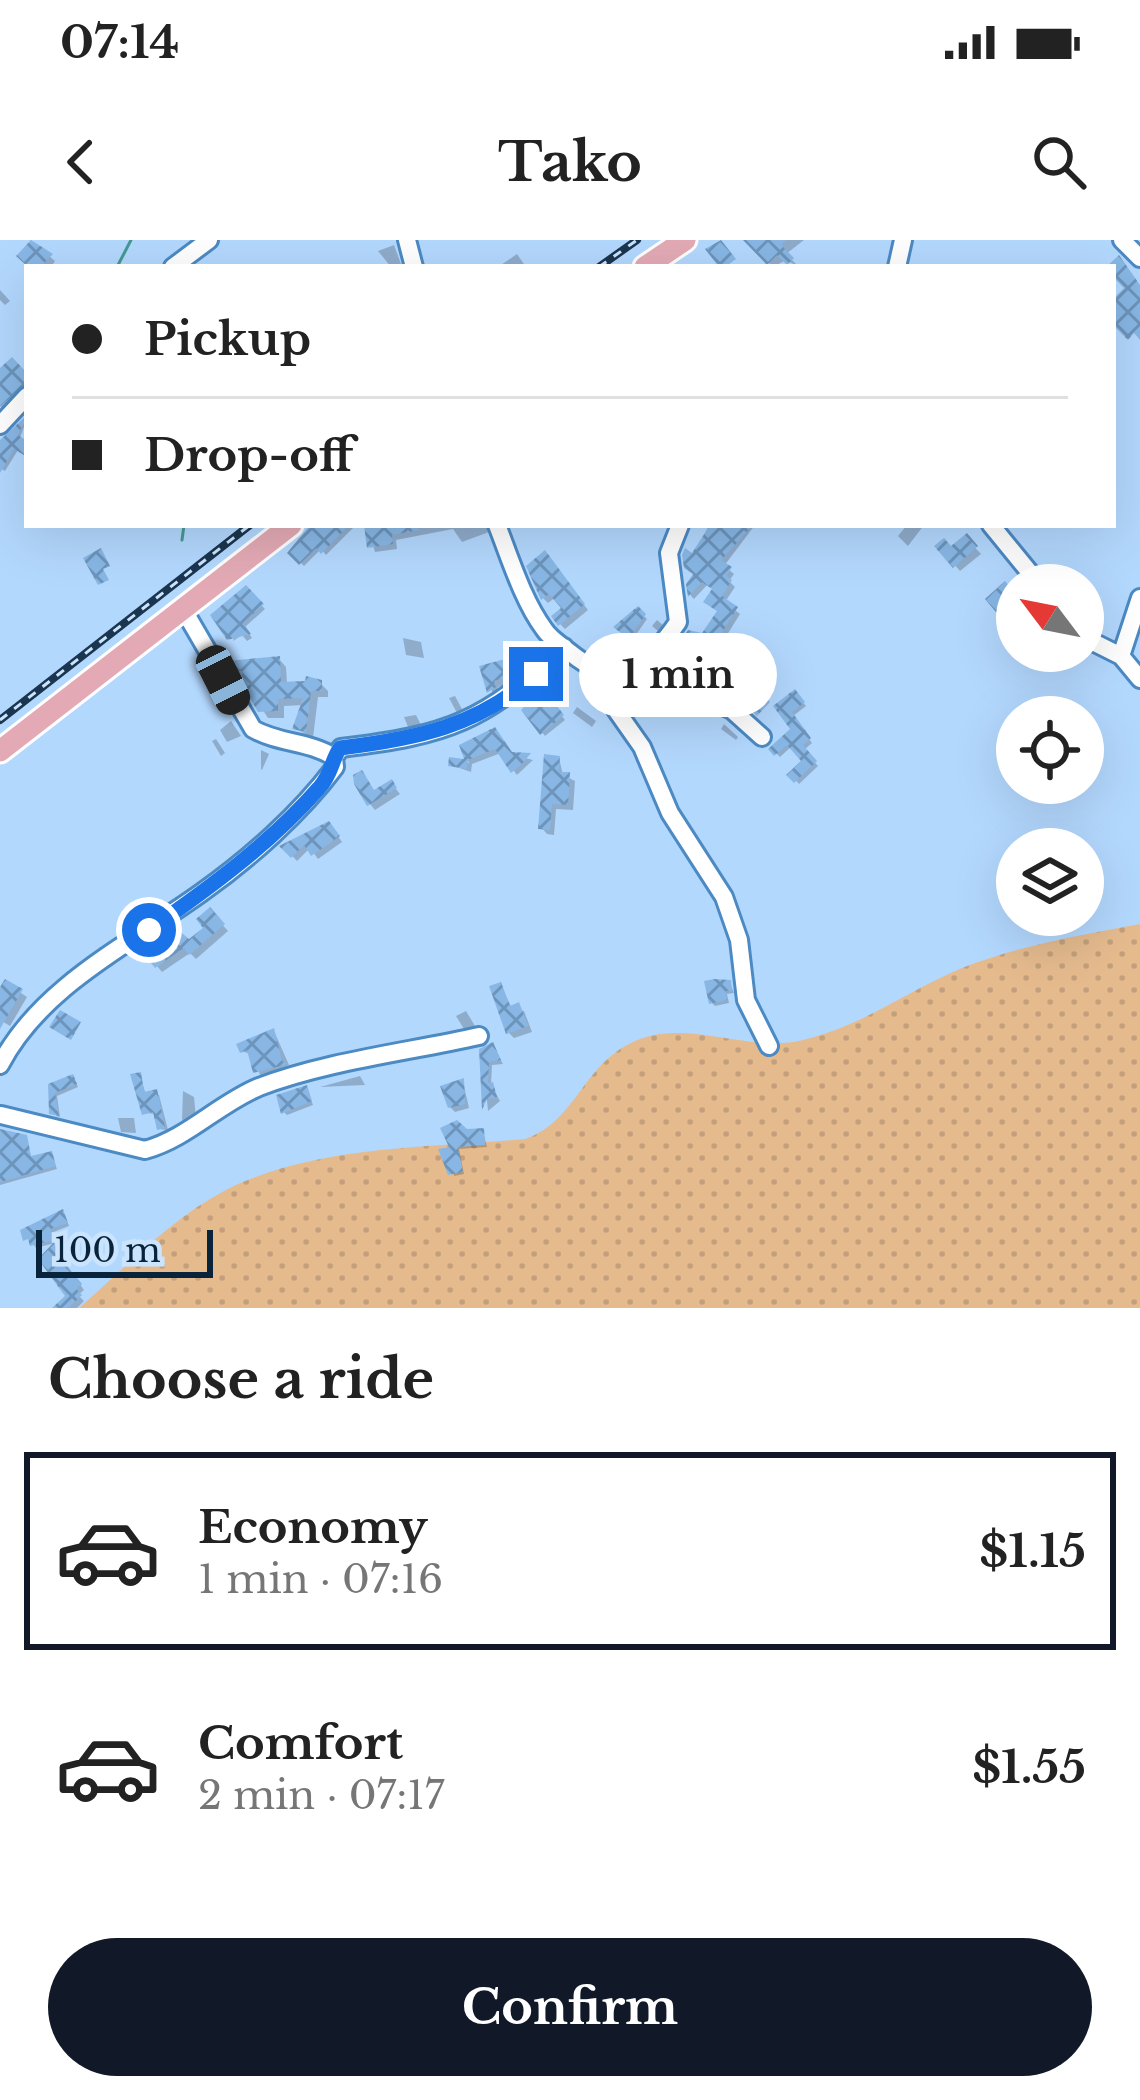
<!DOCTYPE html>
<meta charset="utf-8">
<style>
:root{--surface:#fff;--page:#f2f2f2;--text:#222;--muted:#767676;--line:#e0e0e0;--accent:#111827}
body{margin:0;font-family:"Libre Baskerville",serif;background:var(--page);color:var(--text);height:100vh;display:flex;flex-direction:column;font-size:45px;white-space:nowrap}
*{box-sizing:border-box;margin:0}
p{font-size:39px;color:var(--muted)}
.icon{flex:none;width:66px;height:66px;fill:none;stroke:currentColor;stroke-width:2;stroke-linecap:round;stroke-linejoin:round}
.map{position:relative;height:1068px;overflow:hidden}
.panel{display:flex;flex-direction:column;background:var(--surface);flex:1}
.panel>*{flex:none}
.hud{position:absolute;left:24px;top:24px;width:1092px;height:264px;border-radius:0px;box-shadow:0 12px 48px #0002;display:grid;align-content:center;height:264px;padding:0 48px;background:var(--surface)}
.needle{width:78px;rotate:302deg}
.controls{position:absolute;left:996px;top:324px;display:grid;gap:24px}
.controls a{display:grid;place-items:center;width:108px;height:108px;border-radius:50%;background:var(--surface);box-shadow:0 12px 48px #0002;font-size:60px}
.scale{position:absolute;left:36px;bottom:30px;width:177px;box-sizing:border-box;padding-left:12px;border:6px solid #09233b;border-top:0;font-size:33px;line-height:42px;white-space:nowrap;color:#09233b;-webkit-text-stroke:9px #cbe4fd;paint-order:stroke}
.end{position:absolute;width:54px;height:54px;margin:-27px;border:15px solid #1a73e8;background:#fff;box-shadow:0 0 0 6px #fff}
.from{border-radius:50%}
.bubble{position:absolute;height:84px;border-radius:42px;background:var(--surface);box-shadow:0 12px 48px #0002;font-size:39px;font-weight:700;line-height:84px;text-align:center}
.car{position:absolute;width:36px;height:72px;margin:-36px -18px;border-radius:15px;box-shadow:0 0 9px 3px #0007;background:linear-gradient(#222 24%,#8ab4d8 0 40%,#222 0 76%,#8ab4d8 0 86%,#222 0)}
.hud b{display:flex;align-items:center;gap:42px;height:114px;font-size:45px}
.hud b+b{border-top:3px solid var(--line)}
.hud i{width:30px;height:30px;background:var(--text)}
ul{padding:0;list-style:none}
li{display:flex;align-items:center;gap:36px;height:198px;margin:0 24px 18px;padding:0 24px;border:6px solid transparent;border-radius:0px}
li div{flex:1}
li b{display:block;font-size:45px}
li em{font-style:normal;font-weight:700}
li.current{border-color:var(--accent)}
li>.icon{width:108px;height:108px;stroke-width:1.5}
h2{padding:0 48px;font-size:54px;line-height:144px}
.action{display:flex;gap:24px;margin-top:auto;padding:24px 48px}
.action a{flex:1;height:138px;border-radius:72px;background:var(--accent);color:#fff;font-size:48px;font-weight:700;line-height:138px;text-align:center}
.status{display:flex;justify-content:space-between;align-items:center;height:84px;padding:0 60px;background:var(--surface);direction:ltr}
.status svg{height:33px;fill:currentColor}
header{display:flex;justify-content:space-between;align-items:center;height:156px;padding:0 48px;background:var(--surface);font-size:54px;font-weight:700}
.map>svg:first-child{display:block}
.green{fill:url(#green-dots)}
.shadow{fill:#0003}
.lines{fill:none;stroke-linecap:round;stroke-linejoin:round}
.stream{stroke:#449993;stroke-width:3}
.building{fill:url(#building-cross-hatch)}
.minor-casing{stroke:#4c8ac4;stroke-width:22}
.major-casing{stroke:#fff;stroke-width:27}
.minor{stroke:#fff;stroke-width:16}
.major{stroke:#e3aab5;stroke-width:21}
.rail-casing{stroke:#1a354f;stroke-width:8}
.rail{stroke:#cbe4fd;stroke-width:3;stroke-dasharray:9;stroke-linecap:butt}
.route{stroke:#1a73e8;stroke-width:15}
</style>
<div class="status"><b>07:14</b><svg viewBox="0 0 49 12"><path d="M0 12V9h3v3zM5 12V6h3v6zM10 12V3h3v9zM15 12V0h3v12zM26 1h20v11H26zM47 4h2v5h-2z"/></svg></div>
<header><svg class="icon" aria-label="back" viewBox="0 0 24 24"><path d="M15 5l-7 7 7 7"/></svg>Tako<svg class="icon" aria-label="search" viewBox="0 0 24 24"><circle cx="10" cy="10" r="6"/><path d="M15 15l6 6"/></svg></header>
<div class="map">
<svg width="1140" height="1068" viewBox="0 0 1140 1068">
<defs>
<pattern id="green-dots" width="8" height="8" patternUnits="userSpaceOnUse" patternTransform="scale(3)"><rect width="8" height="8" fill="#e5bb8e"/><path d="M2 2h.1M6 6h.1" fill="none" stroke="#c3a07b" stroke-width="1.8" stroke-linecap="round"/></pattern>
<pattern id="building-cross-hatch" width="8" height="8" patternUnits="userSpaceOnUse" patternTransform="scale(3)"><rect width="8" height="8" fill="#88b7e5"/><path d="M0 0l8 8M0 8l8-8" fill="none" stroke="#6d94bb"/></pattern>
</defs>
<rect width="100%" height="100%" fill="#b3d8fe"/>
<path class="green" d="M1140,684V1068H79C125,1028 169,980 224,951C313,905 428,908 525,899C578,881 583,820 640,799C692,780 749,813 803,800C862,786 907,751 962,728C1018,706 1081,695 1140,684Z"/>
<path class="shadow" d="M30,0L55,21L51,27H32Z
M747,0H804L786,14L799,27L786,20L773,27Z
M394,5L401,24L391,27L378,11Z
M517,14L526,27H498Z
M0,50L10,61L5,65L0,60Z
M0,132L27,137V155L6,172L0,166Z
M27,179L19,200L27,212L18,210L5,231L0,228V210Z
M317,285H356L326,315L321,309L304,326L291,313Z
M367,285H489L490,287L489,292L462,302L453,289L396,300L397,309L375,312Z
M709,285H755L724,326L734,334L729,341L735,347L725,362L740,374L707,427L696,418L686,436L674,428L720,372L715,350L708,344L694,359L691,356L689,345L696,335L693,318Z
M907,285H924L908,306L898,296Z
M966,298L981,314L960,331L938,306L952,310Z
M549,319L588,370L565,389L560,384L565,368L556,357L548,363L543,358Z
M246,349L265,369L245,387L252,398L247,401L242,395L233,401Z
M638,370L647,379L633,399L617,388Z
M657,380L664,386L659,392L652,386Z
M403,398L421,402L424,418L406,415Z
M620,403L632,415L613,416Z
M279,419L286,427L287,444L320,443L328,451V457H318L313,498L295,488L304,465L284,466V478H268L237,430Z
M508,421L518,440L498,447L494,457L483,428Z
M548,445L558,457L551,462L565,480L545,496L525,470Z
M638,449L668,459L671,462L668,467L657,461L655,465L639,456Z
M795,453L806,466L793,476L812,503L804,510L818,526L799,544L791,535L806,521L792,506L780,517L772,509L795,490L777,467Z
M455,456L463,471L457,473L449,458Z
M577,467L596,481L592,487L573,473Z
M416,475L421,485L408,487L404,477Z
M231,481L241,496L227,502L220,490Z
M724,484L738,497L736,500L721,489Z
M494,491L513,515L533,520L517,535L501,513L472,524L471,532L451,525L452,520L469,523L462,506Z
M216,499L225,513L221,516L212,501Z
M261,510L269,514L262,530L261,529Z
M559,518L563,535L575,541L573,570L556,569L554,595L547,594L542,588Z
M391,543L400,554L375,570L370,564L375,553Z
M333,589L342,602L318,619L310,608L297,621L283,606Z
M210,671L228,691L196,719L190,713L162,732L157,726L208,688Z
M6,743L27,757L10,786L0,780V753Z
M730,743L734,753L727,754L729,763L715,766L712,763Z
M500,745L512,768L524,771L532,792L514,798L508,792Z
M466,771L475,786L464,789L456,776Z
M274,791L289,825L261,837L252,815L242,811Z
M492,805L503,824L492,825L491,844L500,861L488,871L482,811Z
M140,835L146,855H159L168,890L159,889L156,874L145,873Z
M360,836L365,845L320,847Z
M75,840L78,847L57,856L60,877L56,876L51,846Z
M463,842L469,868L455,872L450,867Z
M307,848L313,865L287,875L284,872Z
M183,851L194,857L196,878L187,884L182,879Z
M118,878H134L136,893L121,892Z
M483,891L487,907L459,909L464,934L454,936L453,909L466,892Z
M25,898L32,919L51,914L57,929L0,945V900Z
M65,976L69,986L51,993L55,1003L36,1008L24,991Z
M54,1006L84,1050L78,1055L84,1061L77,1068H56L69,1056Z"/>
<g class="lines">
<path class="stream" d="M117,27L131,0
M182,300L184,285"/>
</g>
<path class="building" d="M31,0L53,14L40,27H28L16,16Z
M721,0L736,19L725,27H719L705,9Z
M743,0H786L781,5L794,18L787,25L777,15L767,25Z
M1119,15L1140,45V100L1134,93L1128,100L1113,85V59L1124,48L1113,37V27H1106Z
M12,117L27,133V144L0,166V128Z
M27,175L18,195L27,201V217L14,209L0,233V200Z
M310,285H349L321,314L316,308L299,325L287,313Z
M364,285H418L419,290L392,295L393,304L367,308Z
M710,285H753L721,320L732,327L726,336L732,340L722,356L738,367L701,425L691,417L681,433L666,424L676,406L688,390L702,393L717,371L703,362L712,349L702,342L688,357L686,344L693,334L684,328L682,315L685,308L692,313Z
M967,293L978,306L953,328L934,306L944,298L951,306Z
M101,308L110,326L103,329L109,340L98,345L83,318Z
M545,310L585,364L558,386L551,376L561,368L549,354L541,360L526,326Z
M1005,341L1017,355V397L985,359Z
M246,345L264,364L243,383L251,394L227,400L210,375Z
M638,366L646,374L629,399L613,387Z
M280,416L281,442L305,441L306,436L322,440V451H311L306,492L292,489L303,458L278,459V471L258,472L243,446L242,431H234L228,421Z
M509,418L514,434L494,441L496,447L487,453L479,426Z
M746,435L770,462L757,476L732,450Z
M548,441L557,453L551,458L564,475L540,495L521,470Z
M795,449L805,462L792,472L811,498L803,505L817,521L794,543L786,535L801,521L787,505L774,516L768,509L790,489L773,466Z
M495,487L512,512L531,513L521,525L511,533L495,509L468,520L467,529L448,526L449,517L464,519L459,505Z
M544,514L560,516L559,532H570L568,565L552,564L550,590L538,589Z
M362,530L374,550L392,539L397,548L367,566L354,544L353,535Z
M329,581L340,596L311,616L304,605L291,618L279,606Z
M210,667L225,684L189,715L184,708L155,728L141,710L177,689L189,699L203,688L196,679Z
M5,739L23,749L0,789V747Z
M714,739L731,740L732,751H726L727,760L709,764L704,741Z
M501,742L510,766L519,762L528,786L506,794L489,746Z
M60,770L81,782L71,800L49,787Z
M274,788L282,821L288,824L253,833L247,810L240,813L236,804Z
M493,802L501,820L489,822L488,843L493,842L497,857L487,859L482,870L479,809Z
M141,832L144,852L157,849L165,888L157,890L153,872L142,875L130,834Z
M73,834L77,844L55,853L59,876L49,874L48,844Z
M464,838L465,864L448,868L440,846Z
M307,845L312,861L281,874L276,855Z
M457,880L467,889L484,888L485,905L458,907L463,932L448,935L438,909L449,907L440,888Z
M0,889L27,895L31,916L52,911L56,926L0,942Z
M63,969L68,983L50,989L54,1000L30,1006L28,999L23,1001L20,990Z
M54,1002L62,1022L82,1044L76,1049L82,1055L68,1068H52L65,1056L38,1019Z"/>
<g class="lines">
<g class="minor-casing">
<path id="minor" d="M407,0L414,27
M1122,0L1140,18
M173,27L209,0
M897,27L903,0
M0,185L27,156
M497,285C510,318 523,361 544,389C550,399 564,407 572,414C617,451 650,423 678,382L669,313L680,285
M991,285L1040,345
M1083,397L1121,416L1140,439
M1121,416L1140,358
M637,428L732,470L762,497
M607,435L616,470L642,507L670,573L724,657L739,700L746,760L769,806
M334,517L341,508C449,495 484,482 564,407
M0,825C41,746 130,704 201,653C249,619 300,574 335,527L334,517C309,501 280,504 253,489L182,367
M1,875L145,910C188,898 218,864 259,847C327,821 408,812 479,796"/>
</g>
<g class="major-casing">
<path id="major" d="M645,27L685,0
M0,511L291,285"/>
</g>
<use href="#minor" class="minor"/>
<use href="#major" class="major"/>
<g class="rail-casing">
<path id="rail" d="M599,27L637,0
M0,480L250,285"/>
</g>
<use href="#rail" class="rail"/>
</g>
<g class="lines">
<path class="route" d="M149,690C208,649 271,603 319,548C332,534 331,521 340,508C415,499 480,486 536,434"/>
</g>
</svg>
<div class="controls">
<a><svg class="needle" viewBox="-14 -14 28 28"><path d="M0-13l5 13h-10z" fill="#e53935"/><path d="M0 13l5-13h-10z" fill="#767676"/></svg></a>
<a><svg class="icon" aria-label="locate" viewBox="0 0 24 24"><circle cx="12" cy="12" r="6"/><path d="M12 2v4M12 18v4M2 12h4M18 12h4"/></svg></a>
<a><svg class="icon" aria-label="layers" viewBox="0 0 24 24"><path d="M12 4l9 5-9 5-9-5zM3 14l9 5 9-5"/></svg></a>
</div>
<div class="scale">100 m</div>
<i class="end from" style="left:149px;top:690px"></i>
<i class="end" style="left:536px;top:434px"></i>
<div class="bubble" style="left:579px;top:393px;width:198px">1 min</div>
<i class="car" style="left:223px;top:440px;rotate:153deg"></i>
<div class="hud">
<b><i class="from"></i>Pickup</b>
<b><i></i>Drop-off</b>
</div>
</div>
<section class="panel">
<h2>Choose a ride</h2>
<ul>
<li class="current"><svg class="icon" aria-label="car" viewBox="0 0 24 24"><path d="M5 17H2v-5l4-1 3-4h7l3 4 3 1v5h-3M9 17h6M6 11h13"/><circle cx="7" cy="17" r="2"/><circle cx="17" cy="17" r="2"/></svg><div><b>Economy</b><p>1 min · 07:16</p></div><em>$1.15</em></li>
<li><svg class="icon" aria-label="car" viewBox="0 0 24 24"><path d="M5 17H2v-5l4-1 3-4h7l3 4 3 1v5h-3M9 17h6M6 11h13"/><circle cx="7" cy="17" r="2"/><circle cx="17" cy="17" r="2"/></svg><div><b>Comfort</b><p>2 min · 07:17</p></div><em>$1.55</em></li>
</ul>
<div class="action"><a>Confirm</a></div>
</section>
